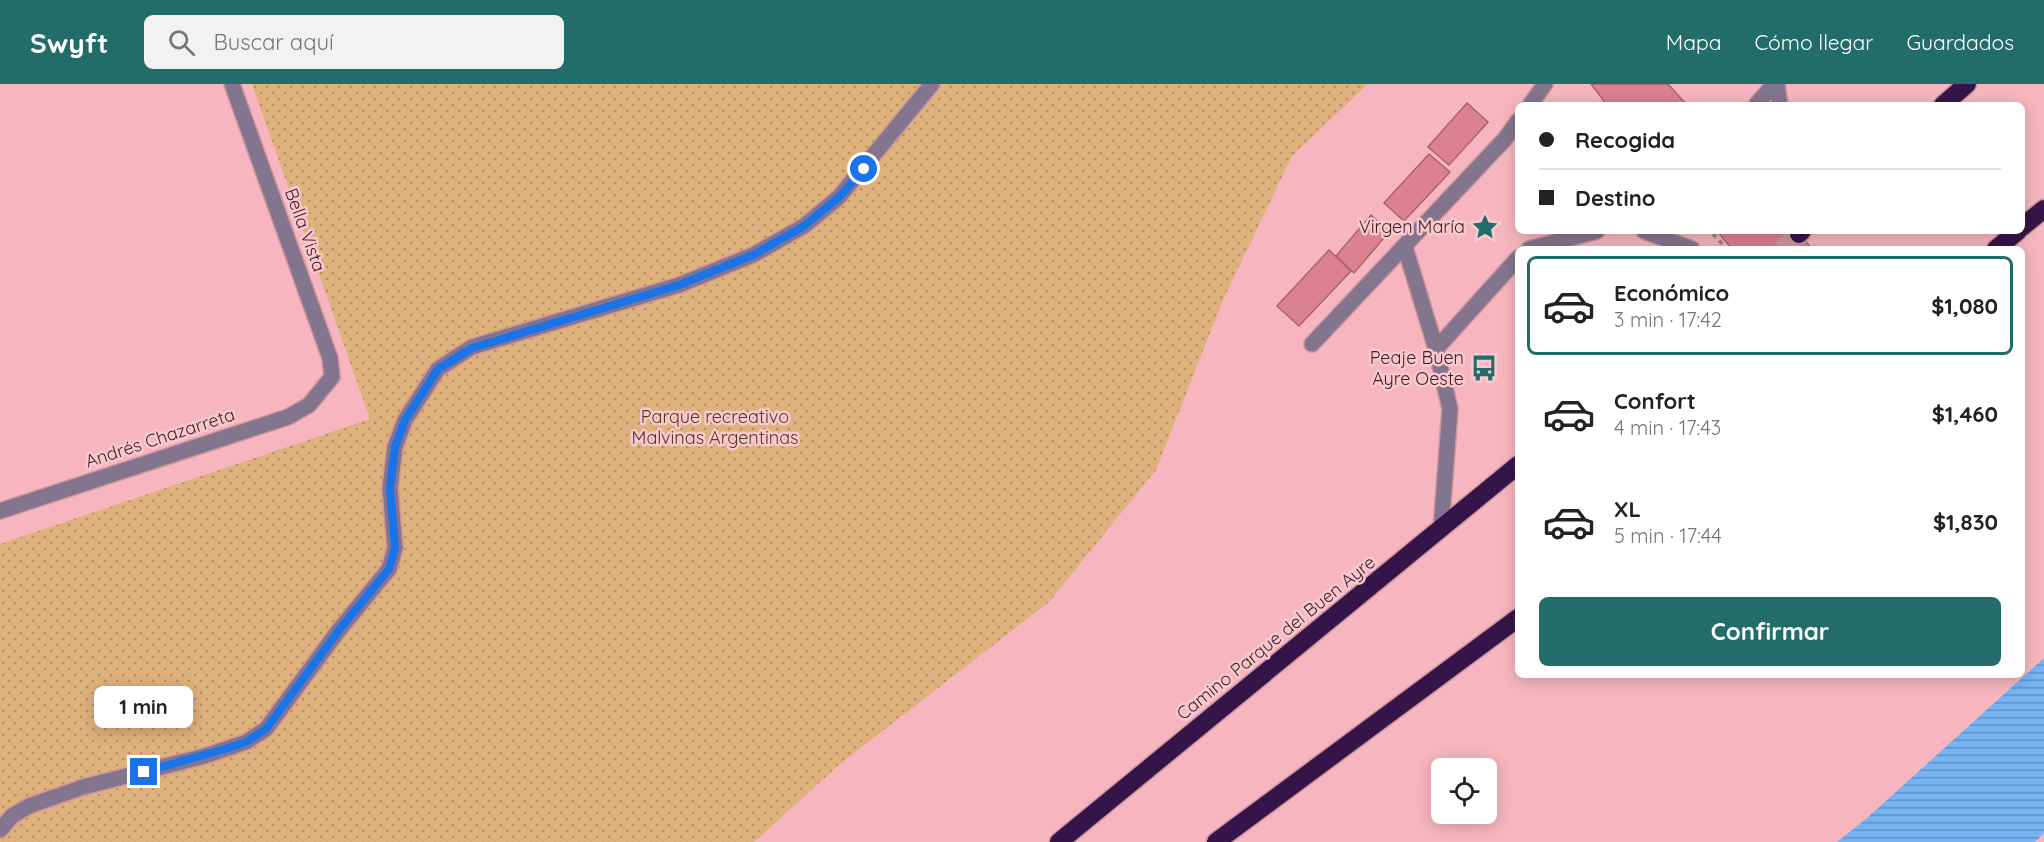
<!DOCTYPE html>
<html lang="es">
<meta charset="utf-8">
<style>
:root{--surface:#fff;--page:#f2f2f2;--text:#222;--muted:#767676;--line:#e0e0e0;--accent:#226c69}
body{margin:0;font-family:Quicksand,sans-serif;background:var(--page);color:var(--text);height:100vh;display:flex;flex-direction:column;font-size:22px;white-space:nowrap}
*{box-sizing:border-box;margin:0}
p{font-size:20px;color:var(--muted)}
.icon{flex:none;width:33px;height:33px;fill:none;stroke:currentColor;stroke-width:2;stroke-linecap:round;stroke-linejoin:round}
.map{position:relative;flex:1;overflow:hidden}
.details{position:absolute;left:1515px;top:162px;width:510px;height:432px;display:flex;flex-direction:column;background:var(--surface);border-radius:9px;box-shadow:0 3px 15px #0003}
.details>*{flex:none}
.guide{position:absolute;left:1515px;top:18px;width:510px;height:132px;border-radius:9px;box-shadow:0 3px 15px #0003;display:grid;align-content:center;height:132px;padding:0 24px;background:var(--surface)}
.tools{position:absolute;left:1431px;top:674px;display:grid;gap:12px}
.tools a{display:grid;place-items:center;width:66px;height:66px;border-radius:9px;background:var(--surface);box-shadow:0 3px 15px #0003;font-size:30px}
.end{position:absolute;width:27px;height:27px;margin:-14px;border:8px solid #1a73e8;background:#fff;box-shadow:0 0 0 3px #fff}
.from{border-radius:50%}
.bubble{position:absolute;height:42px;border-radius:9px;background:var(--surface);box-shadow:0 3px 15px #0003;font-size:20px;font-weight:700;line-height:42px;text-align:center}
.guide b{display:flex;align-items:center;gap:21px;height:57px;font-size:22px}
.guide b+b{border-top:2px solid var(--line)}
.guide i{width:15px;height:15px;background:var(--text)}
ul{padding:10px 0 0;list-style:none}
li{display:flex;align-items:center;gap:18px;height:99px;margin:0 12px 9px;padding:0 12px;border:3px solid transparent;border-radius:9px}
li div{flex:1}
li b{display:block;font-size:22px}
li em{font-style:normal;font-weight:700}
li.selected{border-color:var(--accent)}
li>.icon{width:54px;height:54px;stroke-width:1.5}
.button{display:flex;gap:12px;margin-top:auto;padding:12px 24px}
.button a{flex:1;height:69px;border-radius:9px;background:var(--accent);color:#fff;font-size:24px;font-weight:700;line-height:69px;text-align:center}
header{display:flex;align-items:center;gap:36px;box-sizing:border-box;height:84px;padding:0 30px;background:var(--accent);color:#fff}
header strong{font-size:28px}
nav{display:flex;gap:33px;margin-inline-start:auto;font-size:21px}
.search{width:420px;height:54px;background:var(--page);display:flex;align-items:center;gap:15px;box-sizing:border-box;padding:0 21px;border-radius:9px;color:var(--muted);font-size:22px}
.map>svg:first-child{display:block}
.park{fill:url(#park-dots)}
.water{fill:url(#water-rules)}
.building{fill:#db818f;stroke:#ab626e;stroke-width:1.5}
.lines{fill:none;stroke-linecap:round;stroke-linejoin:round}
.highway-tunnel{stroke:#d298a0;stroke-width:18;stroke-dasharray:18 9;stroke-linecap:butt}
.minor-casing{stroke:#ce959d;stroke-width:18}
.highway-casing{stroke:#ce959d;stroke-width:21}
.path{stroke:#b37f86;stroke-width:4;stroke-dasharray:4.5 4.5;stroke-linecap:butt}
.minor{stroke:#84758f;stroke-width:15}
.highway{stroke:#351549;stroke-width:18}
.route{stroke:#1a73e8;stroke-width:8}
.labels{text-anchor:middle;stroke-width:5;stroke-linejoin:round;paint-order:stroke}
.poi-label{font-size:18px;fill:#3c1e23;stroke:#fac9cf;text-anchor:end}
.street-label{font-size:18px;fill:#3c1e23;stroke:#fac9cf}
.park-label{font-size:18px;fill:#523a1c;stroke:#fac9cf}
</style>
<header>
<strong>Swyft</strong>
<div class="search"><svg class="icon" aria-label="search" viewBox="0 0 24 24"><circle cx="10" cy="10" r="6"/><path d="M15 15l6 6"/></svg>Buscar aquí</div>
<nav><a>Mapa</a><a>Cómo llegar</a><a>Guardados</a></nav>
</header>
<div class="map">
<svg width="2044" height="758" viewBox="0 0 2044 758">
<defs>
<pattern id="park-dots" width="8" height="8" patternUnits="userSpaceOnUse" patternTransform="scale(1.5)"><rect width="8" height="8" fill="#dfb17c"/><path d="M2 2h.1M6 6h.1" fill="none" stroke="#b68f65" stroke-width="1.8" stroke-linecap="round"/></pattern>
<pattern id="water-rules" width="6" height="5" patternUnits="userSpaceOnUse" patternTransform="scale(1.5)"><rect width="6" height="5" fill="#77b4f3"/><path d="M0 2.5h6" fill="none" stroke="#6392c4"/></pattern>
</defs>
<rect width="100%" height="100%" fill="#f7b6bf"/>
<path class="park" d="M252,0H1368L1292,72L1223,216L1156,386L1049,518L840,680L754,758H0V460L370,335Z"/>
<path class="water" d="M2044,574V749L2035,758H1837L1867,734Z"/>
<path class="building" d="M1591,0H1668L1687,21H1607Z
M1467,19L1488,38L1449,81L1428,63Z
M1429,70L1450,88L1404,137L1384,119Z
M1371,131L1389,148L1354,189L1336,172Z
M1717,147H1797L1812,165H1732Z
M1329,166L1351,187L1299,242L1277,222Z"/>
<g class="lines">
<path class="highway-tunnel" d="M1781,165L1799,150"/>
<g class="minor-casing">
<path id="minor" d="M1777,0L1780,21
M1530,21L1545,0
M1756,21L1774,0
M1644,147L1692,165
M1405,163L1436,265
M1529,165L1597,147
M1312,260L1504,56L1518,37
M0,427L288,333L309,321L332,293L330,274L232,0
M1441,446L1450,325L1436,265L1518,174
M0,746L12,732L29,722L83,703L205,672L246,658L266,645L339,546L389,485L395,464L390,404L395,363L405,336L438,285L472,263L679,201L753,171L804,142L839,113L932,0"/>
</g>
<g class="highway-casing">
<path id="highway" d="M1943,21L1967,0
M2022,143L2044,125
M1799,150L1802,147
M1996,165L2018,147
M1059,758L1518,381
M1216,758L1518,534"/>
</g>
<path class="path" d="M1713,150L1727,165"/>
<use href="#minor" class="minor"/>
<use href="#highway" class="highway"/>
</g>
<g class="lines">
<path class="route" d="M144,688L225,665L246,658L266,645L339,546L389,485L395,464L390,404L395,363L405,336L438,285L472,264L679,201L753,171L804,142L839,113L864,85"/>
</g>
<defs>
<g id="sight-bare" transform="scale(2.07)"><path d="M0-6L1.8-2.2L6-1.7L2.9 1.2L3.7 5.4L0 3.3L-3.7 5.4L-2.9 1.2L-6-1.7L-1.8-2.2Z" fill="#226c69" stroke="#fac9cf" stroke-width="2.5" paint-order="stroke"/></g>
<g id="bus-bare" transform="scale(2.07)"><path d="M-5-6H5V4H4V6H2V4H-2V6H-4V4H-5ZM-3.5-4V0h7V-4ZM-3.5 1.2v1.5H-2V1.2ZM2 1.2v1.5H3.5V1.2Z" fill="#226c69" stroke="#fac9cf" stroke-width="2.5" paint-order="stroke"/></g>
</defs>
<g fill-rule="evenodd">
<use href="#sight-bare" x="1485" y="143"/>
<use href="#bus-bare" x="1484" y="284"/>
</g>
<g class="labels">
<g class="poi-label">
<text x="1465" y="149">Virgen María</text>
<text x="1464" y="280">Peaje Buen<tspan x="1464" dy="21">Ayre Oeste</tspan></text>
</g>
<g class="street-label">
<text transform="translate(305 146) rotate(70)" y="6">Bella Vista</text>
<text transform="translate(160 354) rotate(-18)" y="6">Andrés Chazarreta</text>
<text transform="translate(1276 554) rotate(-39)" y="6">Camino Parque del Buen Ayre</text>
</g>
<g class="park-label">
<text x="715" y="339">Parque recreativo<tspan x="715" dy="21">Malvinas Argentinas</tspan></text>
</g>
</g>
</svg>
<div class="tools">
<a><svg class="icon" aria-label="locate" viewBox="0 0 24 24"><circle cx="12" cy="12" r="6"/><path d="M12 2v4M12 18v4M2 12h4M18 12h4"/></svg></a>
</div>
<i class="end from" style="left:864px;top:85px"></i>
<i class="end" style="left:144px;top:688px"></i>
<div class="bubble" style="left:94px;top:602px;width:99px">1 min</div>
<div class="guide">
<b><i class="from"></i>Recogida</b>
<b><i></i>Destino</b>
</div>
<section class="details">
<ul>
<li class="selected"><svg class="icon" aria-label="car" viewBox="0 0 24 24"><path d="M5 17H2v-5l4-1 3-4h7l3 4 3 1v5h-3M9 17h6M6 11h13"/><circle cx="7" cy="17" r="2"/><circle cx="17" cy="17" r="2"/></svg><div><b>Económico</b><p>3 min · 17:42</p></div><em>$1,080</em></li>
<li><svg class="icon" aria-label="car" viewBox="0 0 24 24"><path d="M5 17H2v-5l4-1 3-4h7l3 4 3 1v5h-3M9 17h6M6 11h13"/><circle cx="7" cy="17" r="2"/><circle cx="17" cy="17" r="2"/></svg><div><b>Confort</b><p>4 min · 17:43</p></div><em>$1,460</em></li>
<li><svg class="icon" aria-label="car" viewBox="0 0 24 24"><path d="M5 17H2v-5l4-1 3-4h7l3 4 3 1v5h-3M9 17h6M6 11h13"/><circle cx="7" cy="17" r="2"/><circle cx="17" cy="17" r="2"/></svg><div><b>XL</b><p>5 min · 17:44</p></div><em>$1,830</em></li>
</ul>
<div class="button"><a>Confirmar</a></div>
</section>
</div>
